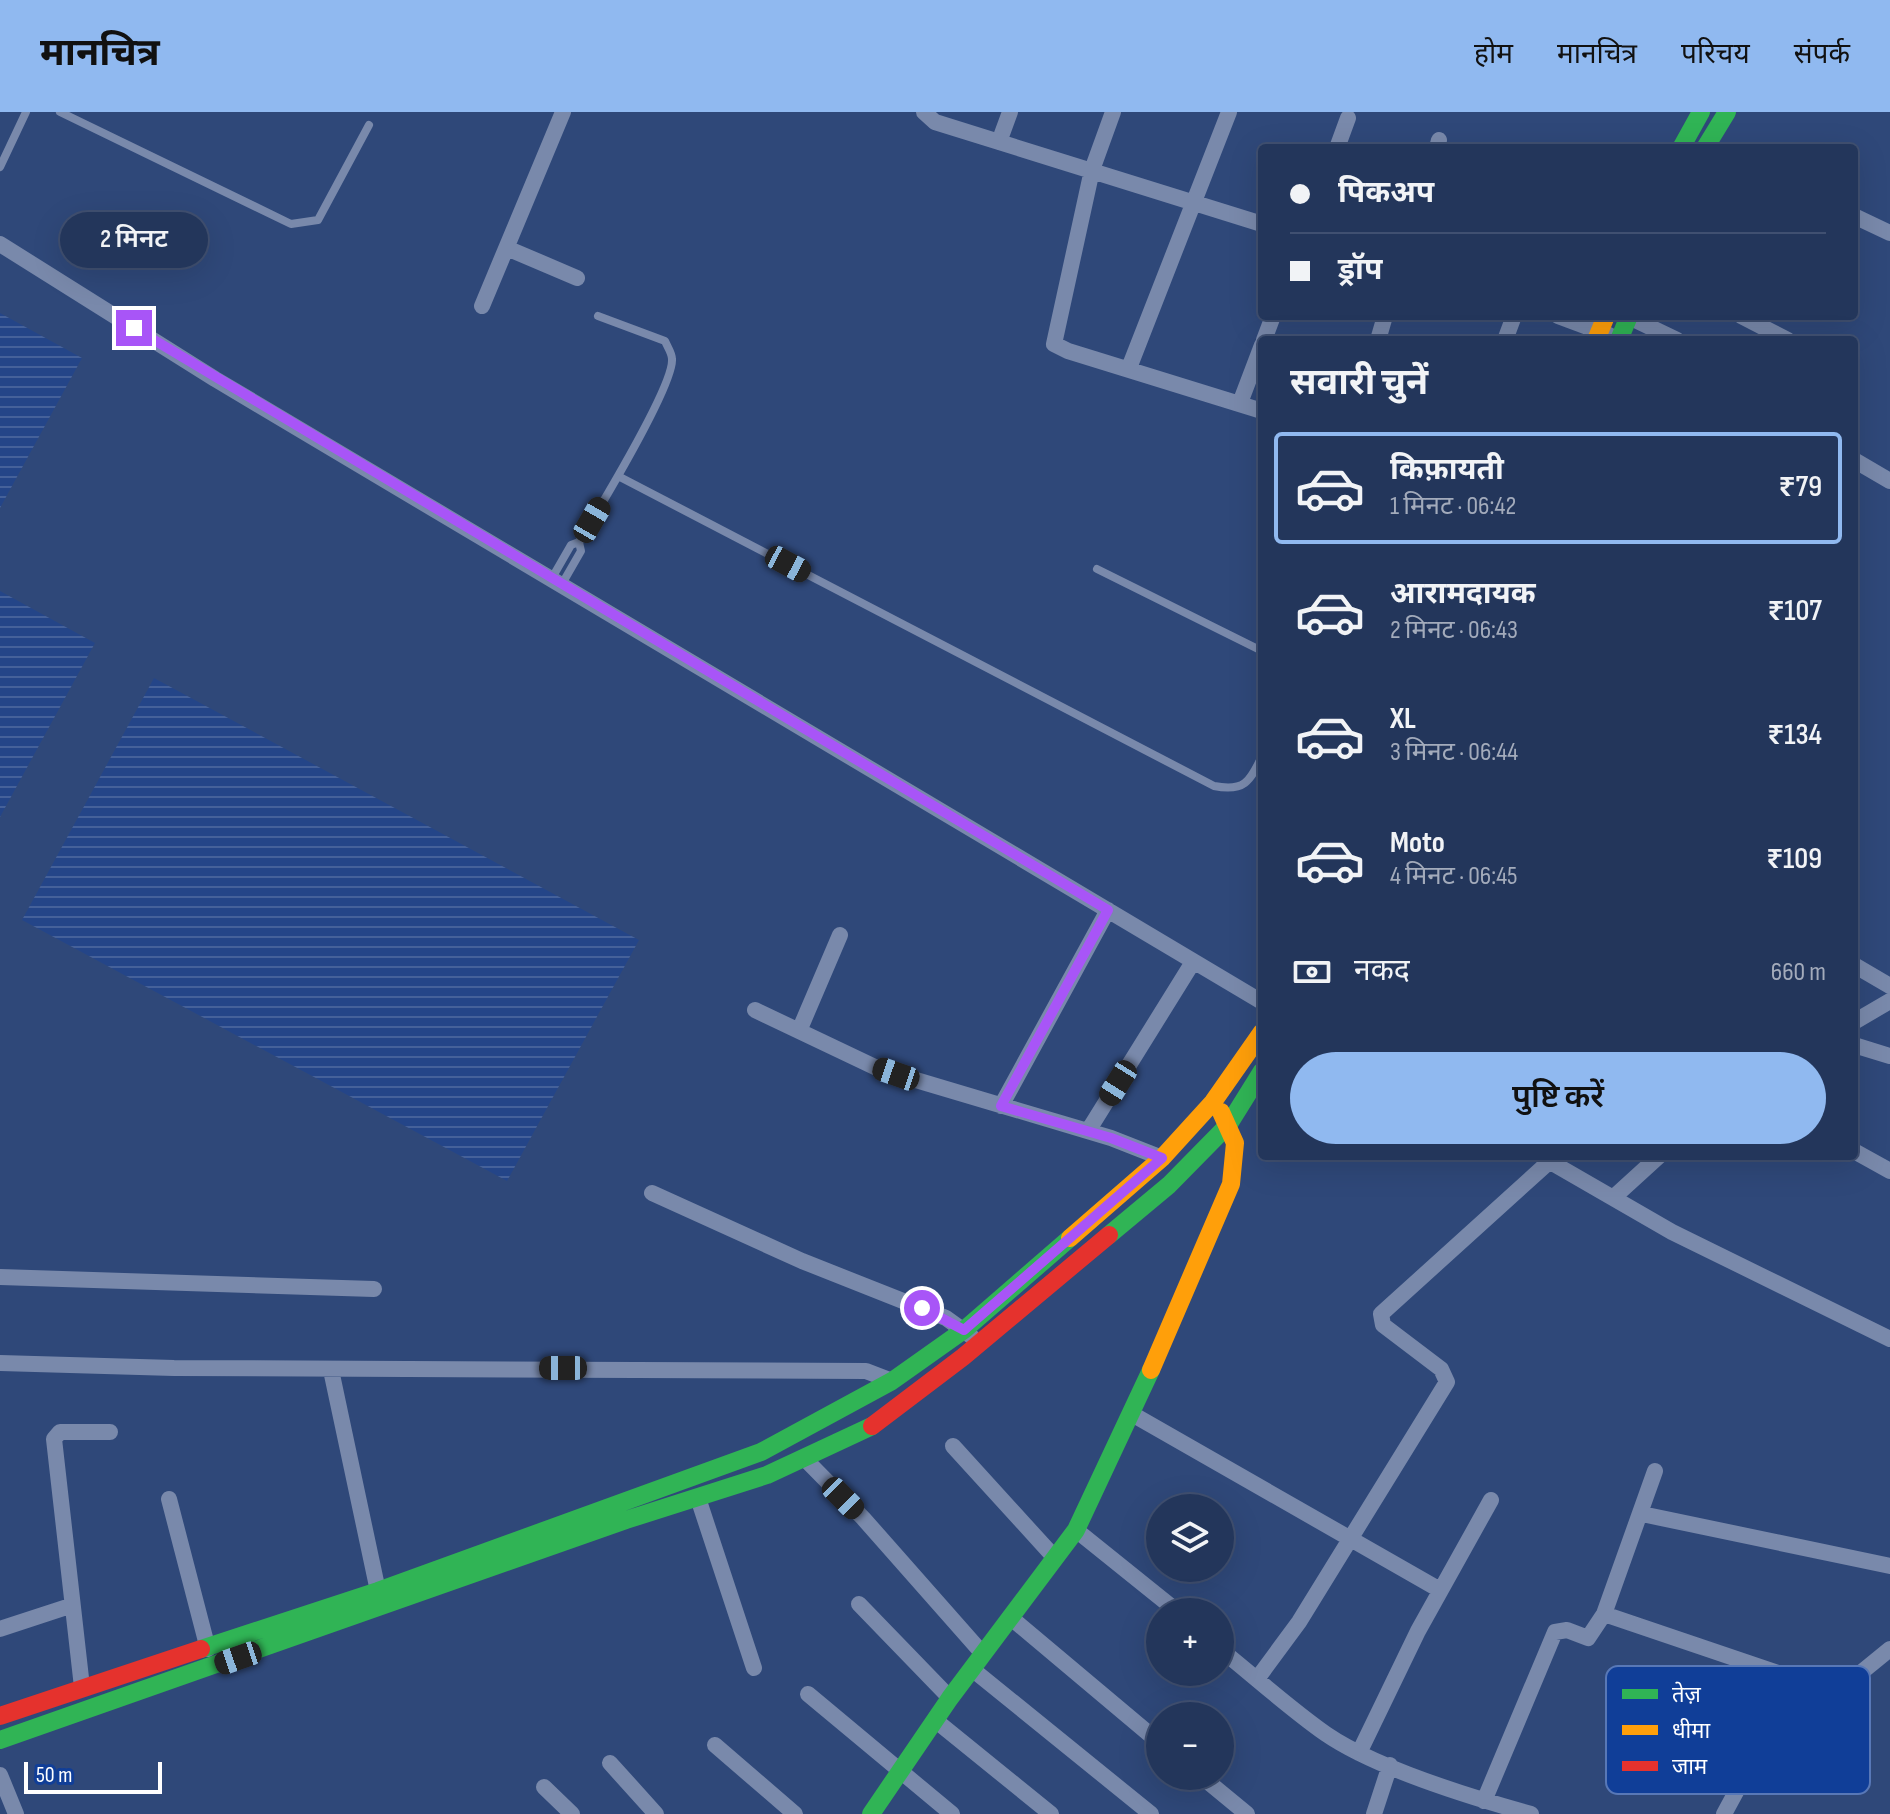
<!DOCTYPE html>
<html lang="hi">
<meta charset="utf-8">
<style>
:root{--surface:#23365b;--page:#2f4164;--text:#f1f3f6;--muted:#a3abbb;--line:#405071;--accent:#90b9f0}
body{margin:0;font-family:"Sofia Sans Condensed","Noto Sans Devanagari",sans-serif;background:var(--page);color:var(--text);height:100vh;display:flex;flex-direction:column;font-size:30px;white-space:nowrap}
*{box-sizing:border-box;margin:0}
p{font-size:26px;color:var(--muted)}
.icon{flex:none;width:44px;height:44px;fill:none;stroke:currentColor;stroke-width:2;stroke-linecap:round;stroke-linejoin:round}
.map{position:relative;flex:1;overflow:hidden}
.sheet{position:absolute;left:1258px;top:224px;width:600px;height:824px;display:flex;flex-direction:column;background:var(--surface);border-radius:8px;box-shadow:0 8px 32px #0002,0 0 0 2px var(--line)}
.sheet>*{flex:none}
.hud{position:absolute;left:1258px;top:32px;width:600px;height:176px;border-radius:8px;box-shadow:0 8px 32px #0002,0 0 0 2px var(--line);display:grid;align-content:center;height:176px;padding:0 32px;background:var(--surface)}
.controls{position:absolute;left:1146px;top:1382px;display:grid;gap:16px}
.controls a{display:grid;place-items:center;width:88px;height:88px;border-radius:50%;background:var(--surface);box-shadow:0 8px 32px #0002,0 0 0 2px var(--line);font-size:40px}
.scale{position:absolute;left:24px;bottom:20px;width:138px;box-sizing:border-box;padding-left:8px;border:4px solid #fff;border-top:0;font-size:22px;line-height:28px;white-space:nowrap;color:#fff;-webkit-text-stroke:6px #103e98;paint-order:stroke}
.end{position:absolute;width:36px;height:36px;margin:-18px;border:10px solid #a855f7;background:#fff;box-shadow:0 0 0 4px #fff}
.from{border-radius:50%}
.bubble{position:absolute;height:56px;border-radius:28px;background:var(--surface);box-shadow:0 8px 32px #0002,0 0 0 2px var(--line);font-size:26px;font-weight:600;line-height:56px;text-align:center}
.car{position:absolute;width:24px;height:48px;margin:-24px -12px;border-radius:10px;box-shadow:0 0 6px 2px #0007;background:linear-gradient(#222 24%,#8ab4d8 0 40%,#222 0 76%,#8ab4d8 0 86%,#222 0)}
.hud b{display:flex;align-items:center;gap:28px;height:76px;font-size:30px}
.hud b+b{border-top:2px solid var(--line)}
.hud i{width:20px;height:20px;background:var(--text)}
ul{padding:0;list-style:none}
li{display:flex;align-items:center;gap:24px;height:112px;margin:0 16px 12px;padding:0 16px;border:4px solid transparent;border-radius:8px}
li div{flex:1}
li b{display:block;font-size:30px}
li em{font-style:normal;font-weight:600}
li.active{border-color:var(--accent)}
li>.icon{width:72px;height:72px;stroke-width:1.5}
h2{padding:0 32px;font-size:36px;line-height:96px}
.pay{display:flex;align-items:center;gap:20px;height:88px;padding:0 32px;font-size:30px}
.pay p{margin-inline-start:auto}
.primary-button{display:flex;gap:16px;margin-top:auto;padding:16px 32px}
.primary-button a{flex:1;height:92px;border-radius:48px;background:var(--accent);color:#111;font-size:32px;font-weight:600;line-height:92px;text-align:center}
header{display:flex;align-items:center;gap:48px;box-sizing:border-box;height:112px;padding:0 40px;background:var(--accent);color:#111}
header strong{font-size:38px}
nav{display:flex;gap:44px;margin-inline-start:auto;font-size:28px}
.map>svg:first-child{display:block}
.water{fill:url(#water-rules)}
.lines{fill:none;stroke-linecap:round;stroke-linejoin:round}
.lane{stroke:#7989ab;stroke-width:8}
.street{stroke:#7989ab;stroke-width:16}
.fast{stroke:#30b455;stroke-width:18}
.slow{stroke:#ff9f0a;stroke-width:18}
.jam{stroke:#e5322d;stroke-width:18}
.route{stroke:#a855f7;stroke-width:10}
.key{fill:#103e98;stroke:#5878b7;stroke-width:2}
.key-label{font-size:22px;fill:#fff}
</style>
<header>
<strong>मानचित्र</strong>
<nav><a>होम</a><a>मानचित्र</a><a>परिचय</a><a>संपर्क</a></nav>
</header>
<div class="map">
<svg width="1890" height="1702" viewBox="0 0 1890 1702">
<defs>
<pattern id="water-rules" width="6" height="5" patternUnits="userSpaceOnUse" patternTransform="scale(2)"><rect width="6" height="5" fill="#244588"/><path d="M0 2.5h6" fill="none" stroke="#45619a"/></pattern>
</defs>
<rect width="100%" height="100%" fill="#2f4879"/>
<path class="water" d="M0,201L82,246L0,396Z
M0,479L95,531L0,705Z
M154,566L639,828L507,1069L22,808Z"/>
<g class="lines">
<path class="lane" d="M60,0L291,112L318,108L369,13
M0,55L26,0
M618,364L1214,674C1244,680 1250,670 1262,644
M1097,457L1262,539
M552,466L571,433L579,430C597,400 674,274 672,247C672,241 667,234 665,229L598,204
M562,472L581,439L579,430"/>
<path class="street" d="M924,0L935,10L1262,112
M1113,0L1092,58L1054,232L1068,239L1262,299
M999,30L1010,0
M1337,36L1348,6
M1437,36L1439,28
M1854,104L1890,121
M0,132L215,267L1262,890
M509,137L577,166
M482,194L563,0
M1558,204L1609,223
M1627,204L1677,228
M1741,204L1788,228
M1264,228L1273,204
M1378,228L1385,204
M1505,228L1514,204
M1129,256L1229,0
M1240,291L1262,233
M1854,348L1890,369
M1854,853L1890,874
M755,898L879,957L1111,1026L1162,1046
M1854,910L1890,889
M799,919L840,823
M1854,933L1890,944
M1001,994L1108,798
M1088,1019L1193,850
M1854,1039L1890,1059
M1542,1045L1672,1120L1890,1227
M652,1081L802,1149L946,1206L971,1224
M1614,1085L1659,1044
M0,1165L374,1177
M0,1251L174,1256L866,1259L892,1269
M331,1258L378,1479
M1132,1302L1440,1478
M953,1334L1055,1446
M804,1346L863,1406L983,1542
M698,1386L754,1556
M169,1387L208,1537
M1642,1402L1890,1454
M1076,1418L1178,1500
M859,1492L950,1586
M1604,1502L1790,1565L1820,1596
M1010,1505L1160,1631
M0,1517L70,1494
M1220,1537C1255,1565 1289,1596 1326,1622C1377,1657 1470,1685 1531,1702
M972,1557L1151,1702
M1257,1567L1299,1510L1447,1270L1441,1257L1383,1213L1381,1202L1550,1049
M82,1575L54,1327L60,1320H110
M808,1582L952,1702
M1649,1591L1750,1654
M935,1608L1051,1702
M715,1633L795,1702
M1359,1641L1418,1519L1491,1388
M610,1651L656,1702
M0,1663L16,1702
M1201,1664L1247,1702
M544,1675L572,1702
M1484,1689L1555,1520L1567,1518L1588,1526L1604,1502L1655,1359
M1374,1702L1390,1653
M1724,1702L1750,1654L1766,1638L1890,1537"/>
<path class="fast" d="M1681,36L1701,0
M1705,36L1727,0
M1619,228L1629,204
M1109,1123L1169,1073L1229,1012L1262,959
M201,1537L378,1479L761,1340L892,1269L964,1218L1070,1126
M0,1628L626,1408L767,1363L872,1314
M871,1702L950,1586L1076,1418L1151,1258"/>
<path class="slow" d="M1596,228L1606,204
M1070,1126L1162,1046L1213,990L1262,920
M1151,1258L1231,1072L1235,1031L1221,1000"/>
<path class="jam" d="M872,1314L963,1245L1109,1123
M0,1604L201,1537"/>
</g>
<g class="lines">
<path class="route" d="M134,216L1108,798L1001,994L1111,1026L1162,1046L964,1218L922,1196"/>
</g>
<rect x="1606" y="1554" width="264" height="128" rx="12" class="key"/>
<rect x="1622" y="1577" width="36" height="10" fill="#30b455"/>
<rect x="1622" y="1613" width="36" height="10" fill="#ff9f0a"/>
<rect x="1622" y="1649" width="36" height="10" fill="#e5322d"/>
<g class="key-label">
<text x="1672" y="1590">तेज़</text>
<text x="1672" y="1626">धीमा</text>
<text x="1672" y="1662">जाम</text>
</g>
</svg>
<div class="controls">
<a><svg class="icon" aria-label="layers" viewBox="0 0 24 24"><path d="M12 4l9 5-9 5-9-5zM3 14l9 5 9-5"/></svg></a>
<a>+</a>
<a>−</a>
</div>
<div class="scale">50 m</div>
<i class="end from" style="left:922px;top:1196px"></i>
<i class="end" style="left:134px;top:216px"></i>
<div class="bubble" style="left:60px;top:100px;width:148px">2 मिनट</div>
<i class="car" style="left:592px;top:408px;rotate:30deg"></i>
<i class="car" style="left:788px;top:452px;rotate:118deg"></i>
<i class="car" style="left:896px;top:962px;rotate:289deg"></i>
<i class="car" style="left:1118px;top:971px;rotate:212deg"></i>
<i class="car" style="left:563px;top:1256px;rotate:270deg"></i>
<i class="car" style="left:843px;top:1386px;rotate:135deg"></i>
<i class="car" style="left:238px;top:1546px;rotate:251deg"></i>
<div class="hud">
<b><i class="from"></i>पिकअप</b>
<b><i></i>ड्रॉप</b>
</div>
<section class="sheet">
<h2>सवारी चुनें</h2>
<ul>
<li class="active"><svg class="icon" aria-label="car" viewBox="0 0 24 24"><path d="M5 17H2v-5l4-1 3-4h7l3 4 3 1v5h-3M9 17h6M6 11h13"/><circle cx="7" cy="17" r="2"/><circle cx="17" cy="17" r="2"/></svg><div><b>किफ़ायती</b><p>1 मिनट · 06:42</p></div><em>₹79</em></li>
<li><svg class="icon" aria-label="car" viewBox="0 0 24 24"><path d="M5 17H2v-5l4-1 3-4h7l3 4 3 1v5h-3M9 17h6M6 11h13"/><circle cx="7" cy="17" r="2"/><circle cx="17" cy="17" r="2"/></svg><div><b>आरामदायक</b><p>2 मिनट · 06:43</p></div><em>₹107</em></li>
<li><svg class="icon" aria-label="car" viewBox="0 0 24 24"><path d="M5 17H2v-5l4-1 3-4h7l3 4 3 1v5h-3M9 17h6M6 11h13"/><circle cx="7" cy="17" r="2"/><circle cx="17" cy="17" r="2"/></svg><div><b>XL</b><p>3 मिनट · 06:44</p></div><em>₹134</em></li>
<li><svg class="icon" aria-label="car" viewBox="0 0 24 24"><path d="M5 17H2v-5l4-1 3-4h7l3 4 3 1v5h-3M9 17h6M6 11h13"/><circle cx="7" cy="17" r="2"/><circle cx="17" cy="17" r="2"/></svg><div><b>Moto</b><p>4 मिनट · 06:45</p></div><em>₹109</em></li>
</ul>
<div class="pay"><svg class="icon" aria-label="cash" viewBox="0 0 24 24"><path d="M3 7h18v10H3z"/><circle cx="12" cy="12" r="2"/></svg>नकद<p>660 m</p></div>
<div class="primary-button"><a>पुष्टि करें</a></div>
</section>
</div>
